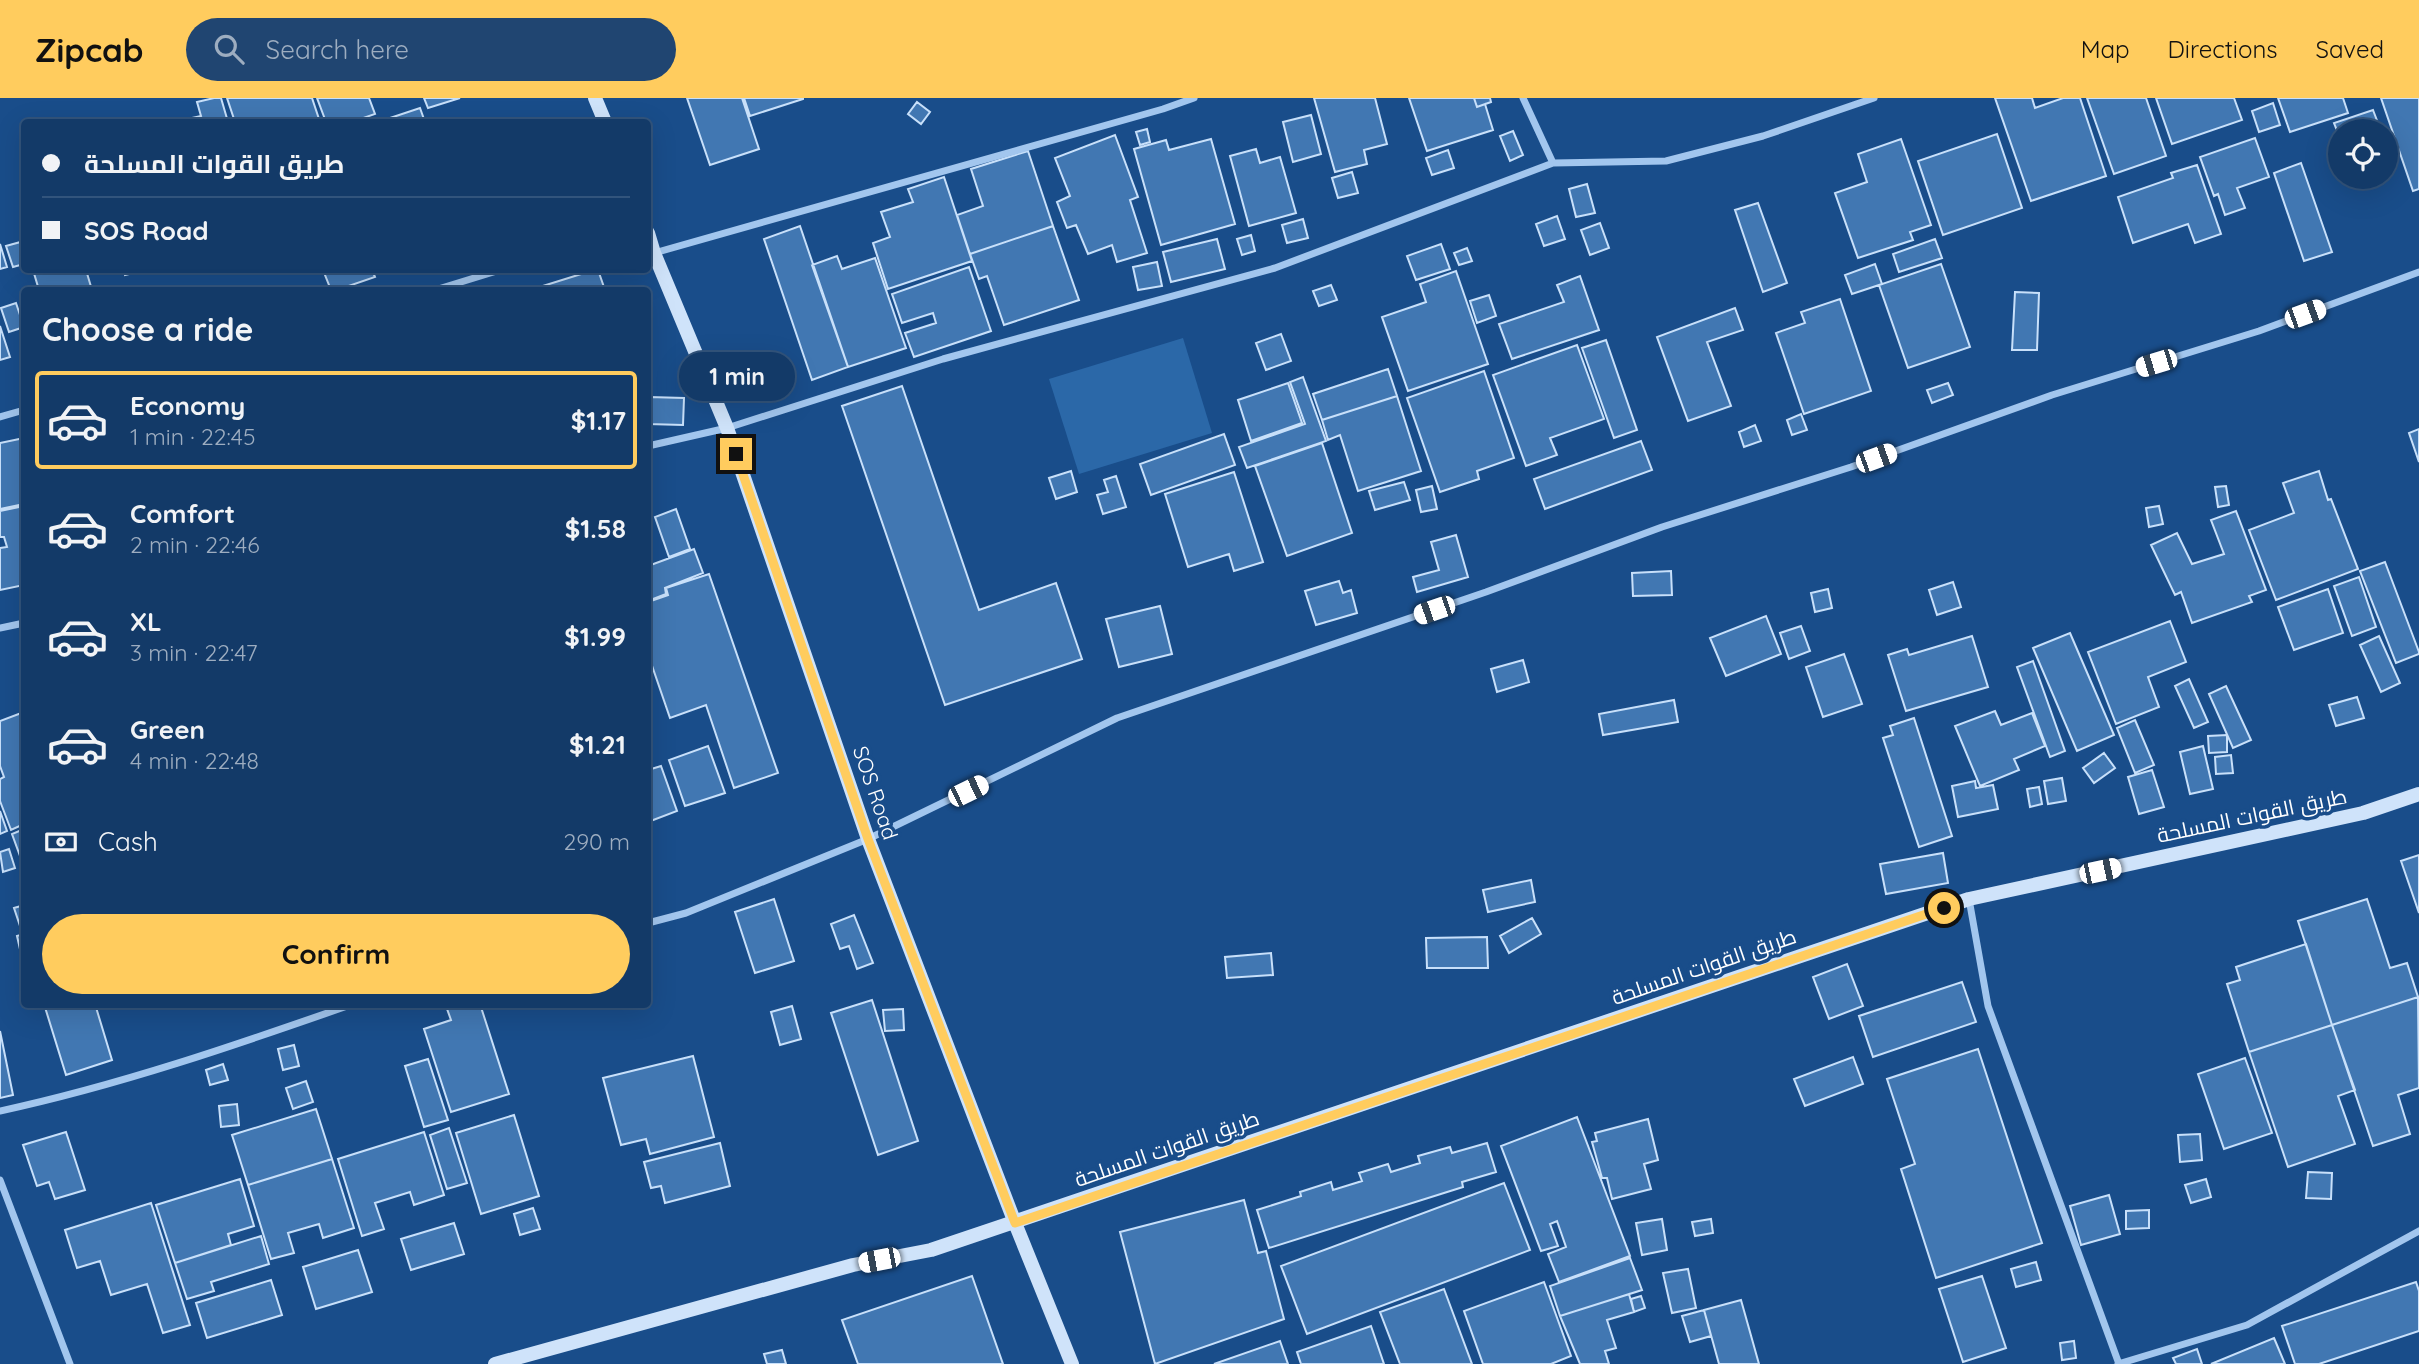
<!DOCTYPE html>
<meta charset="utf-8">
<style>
:root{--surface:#133a68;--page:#204571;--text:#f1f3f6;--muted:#9dadc0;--line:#32547c;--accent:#ffcc5e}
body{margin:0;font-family:Quicksand,Cairo,sans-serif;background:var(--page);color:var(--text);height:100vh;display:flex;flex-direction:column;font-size:26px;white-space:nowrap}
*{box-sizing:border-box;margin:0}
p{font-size:23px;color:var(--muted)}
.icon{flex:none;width:38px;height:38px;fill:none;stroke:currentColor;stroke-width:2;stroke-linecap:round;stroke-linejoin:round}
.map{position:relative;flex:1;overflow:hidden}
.side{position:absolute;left:21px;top:189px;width:630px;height:721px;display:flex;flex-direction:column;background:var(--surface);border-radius:7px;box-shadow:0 7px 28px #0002,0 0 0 2px var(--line)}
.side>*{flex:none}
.banner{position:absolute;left:21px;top:21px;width:630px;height:154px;border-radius:7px;box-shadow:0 7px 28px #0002,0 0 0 2px var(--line);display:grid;align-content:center;height:154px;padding:0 21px;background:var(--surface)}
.controls{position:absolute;left:2328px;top:21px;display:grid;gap:14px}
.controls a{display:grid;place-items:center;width:70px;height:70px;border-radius:50%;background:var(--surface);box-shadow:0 7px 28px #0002,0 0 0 2px var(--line);font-size:35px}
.end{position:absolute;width:32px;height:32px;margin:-16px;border:9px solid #ffcc5e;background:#111;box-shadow:0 0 0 4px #111}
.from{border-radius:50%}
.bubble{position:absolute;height:49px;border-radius:24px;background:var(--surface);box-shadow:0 7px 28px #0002,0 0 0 2px var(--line);font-size:23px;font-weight:800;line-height:49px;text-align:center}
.car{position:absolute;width:21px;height:42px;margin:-21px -10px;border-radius:9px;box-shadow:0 0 5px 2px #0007;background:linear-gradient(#fff 24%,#345 0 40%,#fff 0 76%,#345 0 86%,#fff 0)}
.banner b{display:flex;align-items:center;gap:24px;height:66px;font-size:26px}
.banner b+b{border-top:2px solid var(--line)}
.banner i{width:18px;height:18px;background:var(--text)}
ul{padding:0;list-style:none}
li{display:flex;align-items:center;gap:21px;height:98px;margin:0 14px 10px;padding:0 7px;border:4px solid transparent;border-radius:7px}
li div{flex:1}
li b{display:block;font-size:26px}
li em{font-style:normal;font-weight:800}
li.on{border-color:var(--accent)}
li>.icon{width:63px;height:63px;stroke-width:1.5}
h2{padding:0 21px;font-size:32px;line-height:84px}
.pay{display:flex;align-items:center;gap:18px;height:77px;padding:0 21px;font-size:26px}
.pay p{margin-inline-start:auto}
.primary-button{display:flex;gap:14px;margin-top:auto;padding:14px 21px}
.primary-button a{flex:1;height:80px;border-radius:42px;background:var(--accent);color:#111;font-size:28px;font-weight:800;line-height:80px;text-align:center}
header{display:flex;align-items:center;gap:42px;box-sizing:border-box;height:98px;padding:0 35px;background:var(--accent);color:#111}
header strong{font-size:33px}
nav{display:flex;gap:38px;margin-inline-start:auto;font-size:24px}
.search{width:490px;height:63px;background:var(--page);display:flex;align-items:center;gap:18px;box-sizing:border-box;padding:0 24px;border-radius:38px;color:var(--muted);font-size:26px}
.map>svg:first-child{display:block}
.green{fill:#2b68a8}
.building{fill:#4177b2;stroke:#c8e0fa;stroke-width:2}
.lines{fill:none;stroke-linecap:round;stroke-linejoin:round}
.street{stroke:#a2c6ee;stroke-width:7}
.secondary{stroke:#cfe3fa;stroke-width:14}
.route{stroke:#ffcc5e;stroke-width:9}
.labels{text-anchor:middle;stroke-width:7;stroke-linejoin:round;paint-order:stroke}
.street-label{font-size:21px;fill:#fff;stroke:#194d8a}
</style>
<header>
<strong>Zipcab</strong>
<div class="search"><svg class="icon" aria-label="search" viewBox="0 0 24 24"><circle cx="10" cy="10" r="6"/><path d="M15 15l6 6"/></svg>Search here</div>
<nav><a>Map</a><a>Directions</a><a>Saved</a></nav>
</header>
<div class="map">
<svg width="2419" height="1266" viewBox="0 0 2419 1266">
<rect width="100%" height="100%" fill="#194d8a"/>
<path class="green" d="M1183,240L1212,335L1079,376L1049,281Z"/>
<path class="building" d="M214,0H221L228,24H174L201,18L197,4Z
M227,0H312L320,24H235Z
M317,0H369L375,16L352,24H326Z
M424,0H460L428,10Z
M687,0H742L759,51L710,67Z
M744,0H803V1L750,18Z
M1314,0H1375L1387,46L1364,52L1367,66L1335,74Z
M1409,0H1474L1477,9L1485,6L1493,32L1427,53Z
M1474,0H1490L1491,4L1477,9Z
M1995,0H2032L2035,10L2063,0H2080L2106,78L2031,103Z
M2087,0H2146L2166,58L2114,76Z
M2156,0H2234L2242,22L2172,46Z
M2278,0H2343L2348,15L2290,34Z
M2381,0H2419V91L2413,93Z
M917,4L930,14L921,26L908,16Z
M2273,5L2280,27L2259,34L2252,13Z
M420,10L425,24H378Z
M2373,12L2381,33H2340V40L2334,25Z
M1311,17L1321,56L1293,64L1283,24Z
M1147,31L1150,44L1140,47L1136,34Z
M1513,33L1523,57L1510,63L1500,38Z
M1997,36L2022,110L1943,137L1918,63Z
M1115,37L1138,99L1130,102L1147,155L1117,164L1112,147L1088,156L1076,127L1067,130L1057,104L1070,98L1055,60Z
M2255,40L2269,79L2237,90L2245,110L2225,117L2218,96L2214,98L2200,59Z
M1211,41L1235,126L1161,147L1134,51L1166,42L1169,52Z
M1901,41L1931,127L1910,134L1913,142L1858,160L1835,95L1867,84L1858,56Z
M2385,46L2393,68L2385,71Z
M1256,51L1260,65L1280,59L1296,115L1249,128L1230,58Z
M1448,52L1454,70L1432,77L1426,60Z
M1028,53L1053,128L970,156L957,117L983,108L971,71Z
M2301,65L2332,154L2304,163L2274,75Z
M2197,67L2221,136L2195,145L2188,126L2133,145L2118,99L2173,80L2171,75Z
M1352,74L1358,95L1338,100L1332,80Z
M944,79L972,163L888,191L873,145L890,139L881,114L913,104L908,91Z
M1587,86L1595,115L1576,119L1569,91Z
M1758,105L1787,185L1763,194L1735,112Z
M1557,118L1565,141L1544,148L1536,126Z
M1303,121L1308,140L1287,145L1282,127Z
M1600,125L1609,150L1590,157L1581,132Z
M800,128L848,269L812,282L764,141Z
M1053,128L1079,202L1004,227L987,178L979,181L970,156Z
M24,133V166L13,169L6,148L24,143L22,134Z
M1251,137L1255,153L1242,157L1237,141Z
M1217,141L1225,171L1171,184L1163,154Z
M1935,141L1942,160L1899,174L1893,156Z
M0,146L7,169L0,171Z
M1441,146L1450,171L1416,182L1407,158Z
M1467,150L1472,163L1459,167L1454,155Z
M837,158L842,171L875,160L906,250L848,269L812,167Z
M1157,164L1162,188L1138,192L1133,169Z
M1875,166L1882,186L1852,196L1845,177Z
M1941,166L1970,249L1908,270L1879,187Z
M969,169L991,233L914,259L905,235L936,225L933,215L902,225L892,196Z
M33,172H86L92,192H39Z
M124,172H146L125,177Z
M323,172H372L375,179L337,192H331Z
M594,172H598L605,192H530Z
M1456,173L1488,266L1408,293L1382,219L1426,204L1420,186Z
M1580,178L1599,232L1512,261L1499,226L1564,204L1557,187Z
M1331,187L1337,202L1319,208L1313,193Z
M2015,194L2039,195L2037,252H2012Z
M1489,197L1496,218L1477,225L1470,203Z
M1840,201L1871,293L1804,316L1776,235L1805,225L1801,214Z
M16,205L24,229L9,234L1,210Z
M1735,210L1743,232L1707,244L1731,308L1688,323L1657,239Z
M0,228L10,259L0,262Z
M1281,236L1291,263L1266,272L1256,245Z
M1606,242L1637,332L1614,340L1582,250Z
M1577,247L1604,321L1550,340L1557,357L1526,368L1493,277Z
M1388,271L1397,298L1322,322L1313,296Z
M1484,273L1514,360L1477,373L1479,381L1440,394L1407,300Z
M1303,279L1326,343L1247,370L1239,349L1305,326L1290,284Z
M1288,285L1302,325L1251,343L1238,302Z
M1948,285L1953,297L1932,305L1927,292Z
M902,288L979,512L1056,485L1082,561L945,607L842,308Z
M1397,298L1421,373L1358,393L1340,337L1328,342L1322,322Z
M649,299L684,300L683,327L648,326Z
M1801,316L1807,332L1792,337L1787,322Z
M1755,327L1761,343L1744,349L1739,334Z
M2419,331V364L2409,335Z
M1224,336L1235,367L1151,397L1140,366Z
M24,340V406L0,411V345Z
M1641,343L1652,372L1545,411L1534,381Z
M1322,345L1352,435L1287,458L1255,368Z
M1071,373L1077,394L1056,401L1049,380Z
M2319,373L2328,402L2331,401L2358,471L2276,502L2249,432L2294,415L2283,385Z
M1234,374L1263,464L1234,473L1229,456L1188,469L1165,396Z
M1116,378L1126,409L1103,416L1097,397L1108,394L1104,382Z
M1404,384L1410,402L1375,412L1369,393Z
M1432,388L1437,411L1421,414L1416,392Z
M2226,388L2229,407L2218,409L2215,389Z
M24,408V487L0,492V450L7,449L4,439H0V413Z
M2159,408L2163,426L2149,429L2146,410Z
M676,411L690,451L669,459L655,419Z
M2236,413L2266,492L2249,498L2252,504L2192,525L2181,494L2175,497L2151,447L2177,435L2192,466L2224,456L2211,422Z
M1456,437L1468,479L1417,494L1413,479L1439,472L1431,444Z
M694,451L703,475L665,490L666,496L648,503V468Z
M2385,464L2419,554V556L2396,565L2360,473Z
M1671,473L1672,497L1633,498L1632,475Z
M709,476L778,675L734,690L706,607L670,620L648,556V504L668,497L666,490Z
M2359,479L2376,529L2352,538L2334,488Z
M1339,483L1343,495L1351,492L1357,515L1316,527L1305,493Z
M1953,484L1961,509L1937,517L1929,492Z
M1828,491L1832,510L1815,514L1811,495Z
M2328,491L2343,535L2294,552L2278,509Z
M1160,508L1172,556L1119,569L1106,521Z
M1766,518L1781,556L1726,578L1710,540Z
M2170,523L2186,564L2148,579L2159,609L2116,626L2088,554Z
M1801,528L1810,553L1789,561L1780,535Z
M2070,535L2114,637L2077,653L2033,550Z
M1972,538L1988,589L1906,613L1888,557L1907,551L1909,557Z
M2379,538L2400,585L2381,594L2360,547Z
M1844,556L1862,606L1823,619L1806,569Z
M1523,562L1529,584L1497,594L1491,571Z
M2033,563L2065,653L2050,659L2017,569Z
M2189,581L2208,624L2194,630L2175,588Z
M2226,588L2251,642L2233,650L2209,596Z
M2357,599L2364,620L2336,628L2329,607Z
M1674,602L1678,624L1603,637L1599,616Z
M1995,613L2001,627L2032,615L2045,648L2014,661L2019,672L1980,688L1955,628Z
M24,614V726L11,732L0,703V681L4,679L0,668V623Z
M1914,620L1952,738L1919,749L1883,640L1893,637L1890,628Z
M2135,622L2154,667L2135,675L2117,630Z
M2227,637V654L2209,655L2208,638Z
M708,648L725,695L685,708L669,662Z
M2203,648L2213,691L2190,696L2180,654Z
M2104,655L2115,670L2094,685L2083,670Z
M2231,657L2233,675L2216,676L2215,659Z
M661,668L677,713L648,724V672Z
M2152,672L2164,709L2139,716L2128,679Z
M2062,680L2066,703L2048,706L2044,683Z
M1975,683L1976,690L1993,687L1998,711L1958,719L1952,688Z
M2039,689L2042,706L2030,709L2027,691Z
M0,713L7,733L0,736Z
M24,731V769L12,736Z
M9,751L15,770L3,774L0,754Z
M1943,755L1948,785L1886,796L1880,766Z
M2419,757V815L2401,763Z
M1531,782L1535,804L1488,814L1483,792Z
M774,801L794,863L755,875L735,814Z
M2367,801L2390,870L2407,865L2418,899L2332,927L2298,823Z
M24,807V830L21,831L14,810Z
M854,817L873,865L857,871L849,848L840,851L831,826Z
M1532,820L1541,836L1509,855L1500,838Z
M24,836V869L17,838Z
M1487,839L1488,870H1427L1426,840Z
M2306,846L2332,927L2249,954L2227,886L2240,882L2236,869Z
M1271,855L1273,877L1227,880L1225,859Z
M1847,866L1863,908L1829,921L1813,879Z
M1962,884L1976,924L1873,959L1859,918Z
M2418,899L2419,990L2398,997L2410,1036L2373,1048L2332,927Z
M872,902L918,1043L878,1057L831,915Z
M44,906H95L112,962L66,977Z
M103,906H118V909L104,911Z
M451,906H480L509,996L451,1014L424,931L451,922L446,908Z
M792,908L801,941L780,947L771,914Z
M903,911L904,932L885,933L883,912Z
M2332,927L2355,992L2338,998L2355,1046L2288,1069L2249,954Z
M0,933L13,997L0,1000Z
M294,947L299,968L283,972L278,951Z
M1978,951L2042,1145L1936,1180L1901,1071L1915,1066L1887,981Z
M693,958L714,1039L650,1056L646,1041L621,1047L603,980Z
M1853,959L1863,986L1805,1008L1794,981Z
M2245,960L2272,1035L2224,1051L2198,976Z
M428,961L448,1022L424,1029L405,968Z
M223,966L228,982L210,987L206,972Z
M306,983L313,1004L293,1011L286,990Z
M237,1006L239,1027L221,1029L219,1008Z
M316,1011L332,1061L248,1087L232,1037Z
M514,1017L539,1098L481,1116L456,1035Z
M1577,1019L1630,1158L1559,1184L1548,1156L1566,1149L1557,1123L1550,1126L1558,1148L1541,1153L1501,1048Z
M1648,1021L1658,1062L1644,1066L1651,1091L1612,1101L1607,1080H1602L1592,1044L1597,1043L1595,1035Z
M449,1030L467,1085L447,1091L430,1037Z
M66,1034L85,1092L55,1101L49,1084L37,1088L23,1047Z
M424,1034L444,1097L414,1107L410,1094L375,1105L384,1131L362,1138L338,1061Z
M2200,1036L2202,1062L2180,1064L2178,1037Z
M720,1045L730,1088L665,1105L661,1088L651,1090L644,1064Z
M1487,1045L1496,1074L1462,1084L1463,1089L1269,1150L1257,1112L1301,1098L1300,1094L1331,1084L1333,1092L1362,1083L1359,1075L1388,1066L1391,1074L1420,1065L1418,1058L1450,1049L1452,1055Z
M332,1061L354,1130L323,1140L319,1126L288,1135L294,1155L271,1161L248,1087Z
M2308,1074L2332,1075L2331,1101L2306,1100Z
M240,1081L254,1128L228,1136L231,1147L175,1165L156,1107Z
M2206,1081L2211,1099L2191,1105L2185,1087Z
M1504,1085L1530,1152L1307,1236L1281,1168Z
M2109,1097L2120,1136L2081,1147L2070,1108Z
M1244,1102L1258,1155L1266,1153L1284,1221L1155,1266L1120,1134Z
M151,1105L190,1227L163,1235L147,1186L111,1197L100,1163L77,1170L65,1132Z
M533,1110L540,1131L520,1137L514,1116Z
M2149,1112V1130L2126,1131V1113Z
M1662,1121L1667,1152L1642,1157L1636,1125Z
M1711,1121L1713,1135L1695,1138L1692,1124Z
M454,1125L464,1156L411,1172L401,1141Z
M261,1138L269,1166L211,1184L214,1193L187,1201L175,1165Z
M358,1152L372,1194L316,1211L303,1169Z
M1630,1160L1642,1192L1560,1218L1550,1188Z
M2036,1164L2041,1182L2016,1189L2011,1171Z
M1688,1171L1696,1210L1672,1215L1663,1175Z
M972,1178L1003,1266H858L842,1222Z
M1982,1178L2006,1250L1963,1264L1939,1191Z
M271,1182L282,1217L207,1240L196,1205Z
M1544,1184L1571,1258L1551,1266H1483L1464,1213Z
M2416,1184L2419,1193V1233L2319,1266H2295L2282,1228Z
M1444,1191L1472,1266H1400L1380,1214Z
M1629,1196L1634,1214L1607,1222L1616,1250L1605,1253L1609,1266H1580L1560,1218Z
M1641,1198L1645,1210L1634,1214L1631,1201Z
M1741,1202L1759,1266H1719L1704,1212Z
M1704,1212L1711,1238L1690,1244L1682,1218Z
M1371,1228L1384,1266H1301L1297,1254Z
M2274,1240L2285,1266H2211Z
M1280,1243L1288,1266H1214Z
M2074,1243L2076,1260L2062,1262L2060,1245Z
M2197,1251L2202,1266H2176L2173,1260Z
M782,1252L786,1266H767L764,1256Z"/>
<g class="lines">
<path class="street" d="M1523,0L1553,65
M654,155L1163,11L1194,0
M435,192L500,172
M0,319L24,312
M648,348L727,330L943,261L1275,170L1553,65L1666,63L1763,38L1874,0
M0,530L24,525
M1969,801L1988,908L2119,1266
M648,825L686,815L868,741L1117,620L1486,494L1662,429L1851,369L2052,297L2259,233L2419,174
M0,1013C120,987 236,947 353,906
M0,1082L70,1266
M2118,1266L2247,1227L2419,1133"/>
<path class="secondary" d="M595,0L605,24
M648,135L654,155L727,330L868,741L1015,1125L1072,1266
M495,1266L853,1167L931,1152L1969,801L2363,715L2419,696"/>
</g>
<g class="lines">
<path class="route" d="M736,356L868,741L1015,1125L1944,810"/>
</g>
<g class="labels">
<g class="street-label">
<text transform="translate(875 695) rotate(71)" y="7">SOS Road</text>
<text transform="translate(2252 718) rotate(-12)" y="7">طريق القوات المسلحة</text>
<text transform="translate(1704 869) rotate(-19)" y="7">طريق القوات المسلحة</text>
<text transform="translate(1167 1051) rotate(-19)" y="7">طريق القوات المسلحة</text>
</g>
</g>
</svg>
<div class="controls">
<a><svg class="icon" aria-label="locate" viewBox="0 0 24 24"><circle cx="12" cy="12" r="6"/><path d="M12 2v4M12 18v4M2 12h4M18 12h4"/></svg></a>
</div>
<i class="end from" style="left:1944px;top:810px"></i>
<i class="end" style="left:736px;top:356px"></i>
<div class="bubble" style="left:679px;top:254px;width:116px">1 min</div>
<i class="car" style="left:2305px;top:216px;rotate:70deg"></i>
<i class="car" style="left:2156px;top:265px;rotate:253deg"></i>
<i class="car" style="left:1876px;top:360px;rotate:70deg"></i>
<i class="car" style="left:1434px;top:512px;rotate:251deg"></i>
<i class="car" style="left:968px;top:693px;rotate:64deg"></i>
<i class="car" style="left:2100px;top:773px;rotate:78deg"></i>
<i class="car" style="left:879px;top:1162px;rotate:259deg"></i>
<div class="banner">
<b><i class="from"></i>طريق القوات المسلحة</b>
<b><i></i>SOS Road</b>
</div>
<section class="side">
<h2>Choose a ride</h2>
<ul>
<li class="on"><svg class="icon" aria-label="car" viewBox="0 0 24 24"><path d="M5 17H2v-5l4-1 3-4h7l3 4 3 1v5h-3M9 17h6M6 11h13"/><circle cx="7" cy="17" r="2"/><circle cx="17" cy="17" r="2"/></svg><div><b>Economy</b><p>1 min · 22:45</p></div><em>$1.17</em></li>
<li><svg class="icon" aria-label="car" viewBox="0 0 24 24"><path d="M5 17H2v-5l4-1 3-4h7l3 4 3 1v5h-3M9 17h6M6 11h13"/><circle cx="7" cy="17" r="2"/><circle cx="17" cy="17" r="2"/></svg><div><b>Comfort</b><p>2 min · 22:46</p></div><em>$1.58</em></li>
<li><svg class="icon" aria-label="car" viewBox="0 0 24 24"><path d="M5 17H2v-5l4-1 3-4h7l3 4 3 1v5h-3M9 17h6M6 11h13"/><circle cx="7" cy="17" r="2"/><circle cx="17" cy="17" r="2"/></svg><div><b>XL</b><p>3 min · 22:47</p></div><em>$1.99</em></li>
<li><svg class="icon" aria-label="car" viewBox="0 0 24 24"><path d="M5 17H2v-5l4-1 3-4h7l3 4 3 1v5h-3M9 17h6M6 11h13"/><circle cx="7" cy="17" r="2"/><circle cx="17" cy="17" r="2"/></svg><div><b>Green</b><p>4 min · 22:48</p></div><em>$1.21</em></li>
</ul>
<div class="pay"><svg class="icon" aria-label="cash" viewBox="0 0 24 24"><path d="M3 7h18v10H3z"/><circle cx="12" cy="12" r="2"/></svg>Cash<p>290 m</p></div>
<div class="primary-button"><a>Confirm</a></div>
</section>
</div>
